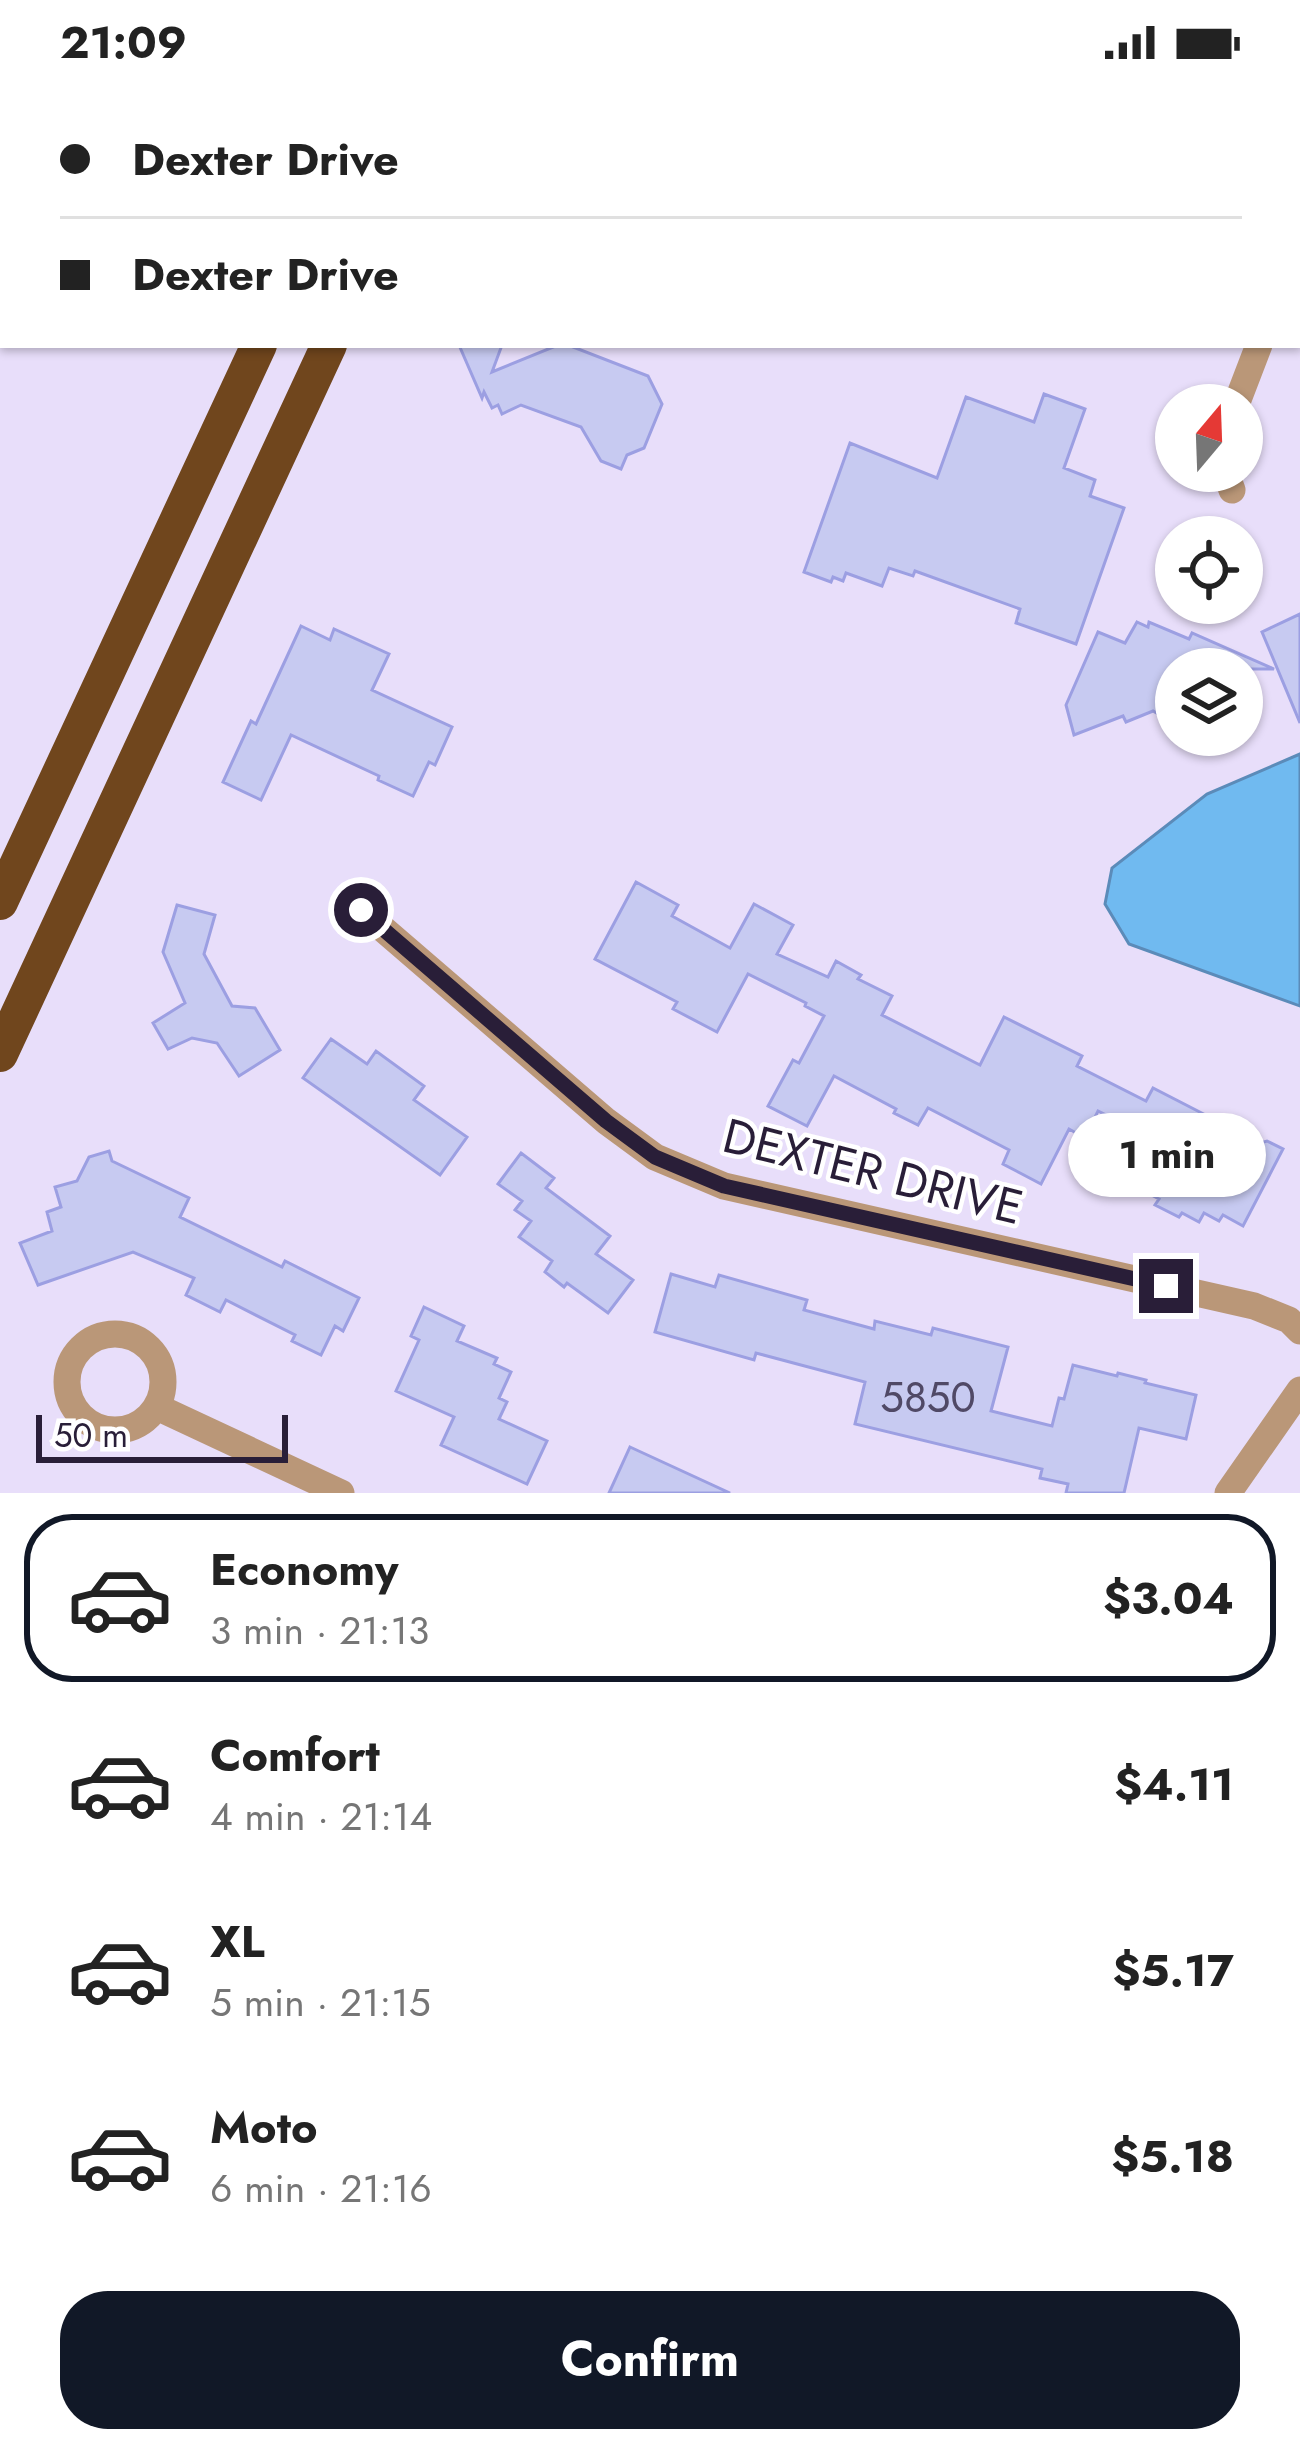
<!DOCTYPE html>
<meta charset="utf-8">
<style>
:root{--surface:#fff;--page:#f6f6f6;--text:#222;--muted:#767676;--line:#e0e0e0;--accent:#111827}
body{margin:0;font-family:Jost,sans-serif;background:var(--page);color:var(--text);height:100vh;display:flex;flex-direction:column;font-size:45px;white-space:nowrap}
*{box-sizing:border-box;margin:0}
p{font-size:39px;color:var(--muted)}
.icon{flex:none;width:66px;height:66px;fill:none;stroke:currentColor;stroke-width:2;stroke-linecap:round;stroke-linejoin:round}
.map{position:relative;height:1409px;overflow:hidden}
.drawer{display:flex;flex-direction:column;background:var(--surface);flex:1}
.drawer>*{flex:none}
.top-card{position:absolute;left:0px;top:0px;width:1302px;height:264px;box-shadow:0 3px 9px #0004;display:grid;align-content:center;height:264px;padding:0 60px;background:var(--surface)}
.needle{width:78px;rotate:19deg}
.buttons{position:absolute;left:1155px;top:300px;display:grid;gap:24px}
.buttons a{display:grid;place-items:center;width:108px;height:108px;border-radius:50%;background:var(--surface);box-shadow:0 3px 9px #0004;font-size:60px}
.scale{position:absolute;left:36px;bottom:30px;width:252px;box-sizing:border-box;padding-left:12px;border:6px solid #291e38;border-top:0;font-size:33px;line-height:42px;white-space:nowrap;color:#291e38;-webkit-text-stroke:9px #fff;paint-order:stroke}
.end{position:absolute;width:54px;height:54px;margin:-27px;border:15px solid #291e38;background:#fff;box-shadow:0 0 0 6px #fff}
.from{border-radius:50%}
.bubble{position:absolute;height:84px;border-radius:42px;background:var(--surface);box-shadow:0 3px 9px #0004;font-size:39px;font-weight:700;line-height:84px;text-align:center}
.top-card b{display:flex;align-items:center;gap:42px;height:114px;font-size:45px}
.top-card b+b{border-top:3px solid var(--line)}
.top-card i{width:30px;height:30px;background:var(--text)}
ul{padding:21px 0 0;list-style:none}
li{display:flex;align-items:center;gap:36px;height:168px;margin:0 24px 18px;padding:0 36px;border:6px solid transparent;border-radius:48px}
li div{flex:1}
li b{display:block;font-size:45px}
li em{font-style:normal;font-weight:700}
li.active{border-color:var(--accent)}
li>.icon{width:108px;height:108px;stroke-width:1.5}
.cta{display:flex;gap:24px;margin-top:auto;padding:24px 60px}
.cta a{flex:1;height:138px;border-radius:48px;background:var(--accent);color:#fff;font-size:48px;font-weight:700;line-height:138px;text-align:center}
.status{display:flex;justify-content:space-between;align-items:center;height:84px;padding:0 60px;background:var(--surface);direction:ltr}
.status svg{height:33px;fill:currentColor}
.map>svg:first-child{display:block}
.water{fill:#70baf0;stroke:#5b8bb9;stroke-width:3}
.building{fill:#c7caf1;stroke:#9c9fe2;stroke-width:3}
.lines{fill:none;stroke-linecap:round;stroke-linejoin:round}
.minor{stroke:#ba9778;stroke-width:27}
.motorway{stroke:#70461d;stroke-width:36}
.route{stroke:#291e38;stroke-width:15}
.labels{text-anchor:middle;stroke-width:9;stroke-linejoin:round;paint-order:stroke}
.number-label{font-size:42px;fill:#504966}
.street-label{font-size:48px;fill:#291e38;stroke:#fff}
</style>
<div class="status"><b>21:09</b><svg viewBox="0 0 49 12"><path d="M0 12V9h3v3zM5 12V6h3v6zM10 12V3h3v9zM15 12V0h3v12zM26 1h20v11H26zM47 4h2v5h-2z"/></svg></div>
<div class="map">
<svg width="1300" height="1409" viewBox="0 0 1300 1409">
<rect width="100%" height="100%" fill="#e8defa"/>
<path class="water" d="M1300,670V922L1129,860L1105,820L1112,784L1207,710Z"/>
<path class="building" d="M459,261H502L492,288L558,261H568L648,292L662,320L644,364L627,371L621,385L601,377L581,343L521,321L502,330L498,321L492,324L484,308L482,314Z
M1044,310L1085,325L1064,384L1095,396L1090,412L1124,424L1076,560L1016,539L1020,525L915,487L913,492L889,484L882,502L846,489L843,497L833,493L831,498L804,488L850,359L937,394L966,313L1034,338Z
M1300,530V639L1262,548Z
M1137,538L1148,543L1149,538L1189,555L1192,549L1274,585H1176V620L1167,635L1153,627L1126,638L1123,632L1074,651L1066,621L1098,548L1125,559Z
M301,542L330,556L334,545L389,570L372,606L452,643L435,681L429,678L413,712L378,696L379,692L291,651L261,716L223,698L251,637L256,640Z
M636,798L678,821L672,832L730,864L754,820L793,841L777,870L828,893L836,877L861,891L858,895L892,912L882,931L980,981L1004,933L1082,972L1077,982L1146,1017L1153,1004L1260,1059L1267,1057L1283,1065L1243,1142L1223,1131L1219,1137L1204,1129L1199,1138L1182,1129L1179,1133L1155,1121L1159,1115L1140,1105L1152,1083L1136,1075L1148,1052L1098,1027L1085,1054L1069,1045L1041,1100L1003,1080L1009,1066L928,1024L918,1041L894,1029L896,1025L834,992L807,1042L768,1022L793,976L799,979L824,932L805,922L806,919L748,890L717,948L673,925L677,918L595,875Z
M177,821L215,831L204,870L232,922L255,924L280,966L239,992L217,959L192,954L168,965L153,939L185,919L163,868Z
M331,955L367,980L376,967L424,1002L414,1016L467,1053L440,1091L303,994Z
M109,1067L112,1077L189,1114L180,1133L282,1183L285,1177L359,1214L343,1247L335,1242L321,1271L292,1257L295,1251L226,1216L220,1228L186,1211L194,1194L133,1168L38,1201L20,1159L52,1147L47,1128L61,1123L55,1103L77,1097L89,1073Z
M521,1069L554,1094L546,1104L610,1152L596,1170L633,1196L608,1229L567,1199L564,1203L545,1188L552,1177L519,1153L531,1137L515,1126L522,1117L498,1100Z
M671,1190L715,1203L719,1191L807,1216L804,1226L874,1245L875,1237L931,1251L933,1244L1008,1263L991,1327L1052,1342L1059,1314L1064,1315L1073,1281L1117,1292L1118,1289L1146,1296L1145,1299L1196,1311L1186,1355L1139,1344L1124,1409H1066L1068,1400L1040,1394L1042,1385L855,1340L865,1298L756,1269L754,1276L655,1248Z
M424,1223L464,1242L457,1257L497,1274L494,1280L511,1288L499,1314L507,1318L499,1335L547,1357L527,1400L441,1361L454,1333L396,1307L419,1256L411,1252Z
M630,1363L730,1409H609Z"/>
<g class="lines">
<path class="minor" d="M899,0L908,3
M865,3L867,0
M1299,160L1300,157
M1236,321L1259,261
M1225,387L1232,406
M361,826L606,1037L655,1073L724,1102L1254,1222L1289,1236L1300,1247
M67 1298a48 48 0 1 1 96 0a48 48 0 1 1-96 0Z
M157,1323L341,1409
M1228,1409L1300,1306"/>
<path class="motorway" d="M378,3L380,0
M449,3L450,0
M0,818L259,261
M0,970L329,261"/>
</g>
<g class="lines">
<path class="route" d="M361,826L606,1037L655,1073L724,1102L1166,1202"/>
</g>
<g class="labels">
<g class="number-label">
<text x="928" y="1328">5850</text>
</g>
<g class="street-label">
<text transform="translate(873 1087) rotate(14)" y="17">DEXTER DRIVE</text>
</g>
</g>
</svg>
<div class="buttons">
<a><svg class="needle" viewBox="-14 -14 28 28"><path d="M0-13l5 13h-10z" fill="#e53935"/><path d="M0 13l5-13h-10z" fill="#767676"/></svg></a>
<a><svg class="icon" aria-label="locate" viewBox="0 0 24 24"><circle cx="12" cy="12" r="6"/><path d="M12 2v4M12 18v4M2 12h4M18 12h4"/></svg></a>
<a><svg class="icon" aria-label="layers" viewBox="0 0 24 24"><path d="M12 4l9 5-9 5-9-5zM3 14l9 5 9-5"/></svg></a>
</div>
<div class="scale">50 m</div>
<i class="end from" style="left:361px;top:826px"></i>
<i class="end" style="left:1166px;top:1202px"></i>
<div class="bubble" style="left:1068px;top:1029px;width:198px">1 min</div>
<div class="top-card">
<b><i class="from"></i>Dexter Drive</b>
<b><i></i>Dexter Drive</b>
</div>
</div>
<section class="drawer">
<ul>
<li class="active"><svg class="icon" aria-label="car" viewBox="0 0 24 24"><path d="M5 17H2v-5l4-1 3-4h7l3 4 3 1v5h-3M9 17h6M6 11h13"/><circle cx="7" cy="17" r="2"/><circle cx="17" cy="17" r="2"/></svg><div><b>Economy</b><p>3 min · 21:13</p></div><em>$3.04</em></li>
<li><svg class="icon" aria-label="car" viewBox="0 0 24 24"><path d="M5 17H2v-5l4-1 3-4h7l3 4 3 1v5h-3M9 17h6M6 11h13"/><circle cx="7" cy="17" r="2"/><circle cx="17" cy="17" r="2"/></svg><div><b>Comfort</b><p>4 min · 21:14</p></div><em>$4.11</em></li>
<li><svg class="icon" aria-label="car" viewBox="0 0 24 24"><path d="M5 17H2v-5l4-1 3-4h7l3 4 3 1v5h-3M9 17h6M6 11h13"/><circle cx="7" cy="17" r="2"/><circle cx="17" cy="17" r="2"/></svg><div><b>XL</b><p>5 min · 21:15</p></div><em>$5.17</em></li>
<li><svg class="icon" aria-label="car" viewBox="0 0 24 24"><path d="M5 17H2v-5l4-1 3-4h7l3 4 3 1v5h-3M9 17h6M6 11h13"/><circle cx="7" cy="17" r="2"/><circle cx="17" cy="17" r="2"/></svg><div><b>Moto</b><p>6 min · 21:16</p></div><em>$5.18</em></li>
</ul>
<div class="cta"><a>Confirm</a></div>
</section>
